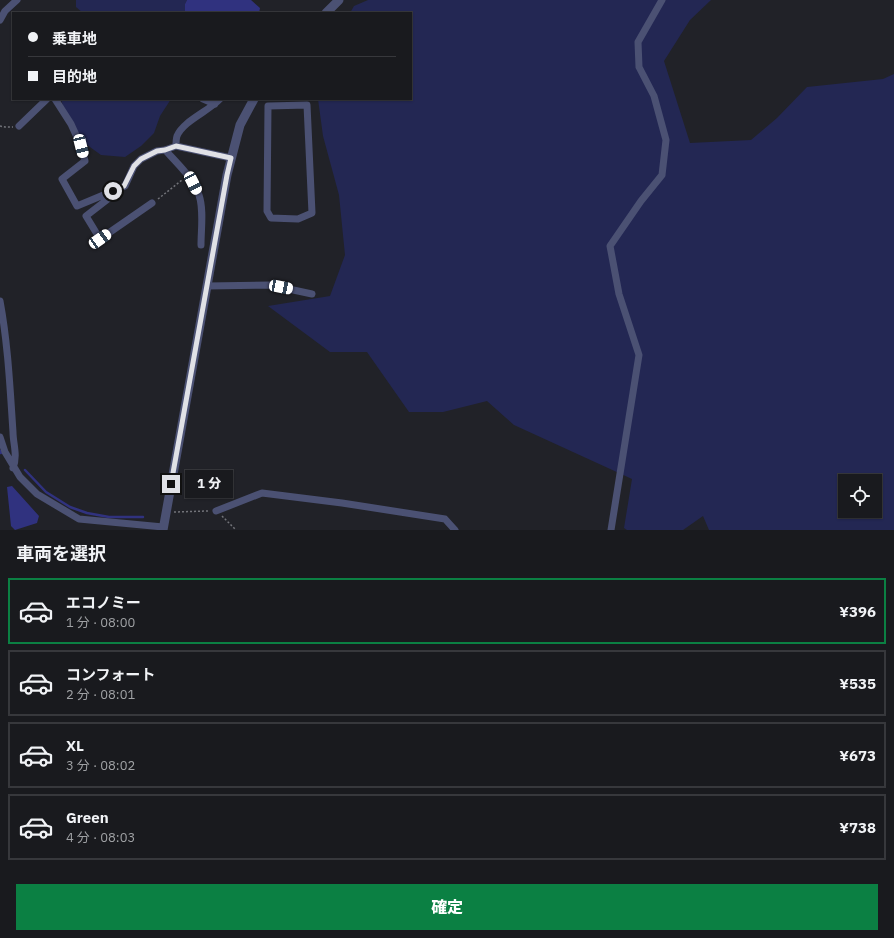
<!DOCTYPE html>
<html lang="ja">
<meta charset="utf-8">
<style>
:root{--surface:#191a1e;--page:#26272b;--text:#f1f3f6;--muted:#9fa1a4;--line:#37383c;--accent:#0b8043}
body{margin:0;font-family:"IBM Plex Sans","Noto Sans JP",sans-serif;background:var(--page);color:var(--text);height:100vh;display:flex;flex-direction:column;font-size:15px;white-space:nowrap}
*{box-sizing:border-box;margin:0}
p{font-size:13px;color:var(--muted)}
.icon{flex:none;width:22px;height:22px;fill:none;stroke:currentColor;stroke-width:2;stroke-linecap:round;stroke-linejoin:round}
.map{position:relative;height:530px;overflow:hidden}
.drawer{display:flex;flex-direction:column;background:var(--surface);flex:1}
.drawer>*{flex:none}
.hud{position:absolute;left:12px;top:12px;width:400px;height:88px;border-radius:0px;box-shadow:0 1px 3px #0004,0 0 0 1px var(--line);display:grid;align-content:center;height:88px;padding:0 16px;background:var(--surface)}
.controls{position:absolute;left:838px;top:474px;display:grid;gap:8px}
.controls a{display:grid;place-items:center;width:44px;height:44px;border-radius:0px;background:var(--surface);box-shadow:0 1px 3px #0004,0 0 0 1px var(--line);font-size:20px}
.end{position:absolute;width:18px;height:18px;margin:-9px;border:5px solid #e0e1e6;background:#111;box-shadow:0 0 0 2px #111}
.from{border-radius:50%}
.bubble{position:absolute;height:28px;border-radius:0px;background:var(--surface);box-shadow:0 1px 3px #0004,0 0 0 1px var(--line);font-size:13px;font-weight:800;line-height:28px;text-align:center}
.car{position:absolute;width:12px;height:24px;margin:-12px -6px;border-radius:5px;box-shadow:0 0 3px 1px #0007;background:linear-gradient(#fff 24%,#345 0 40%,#fff 0 76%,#345 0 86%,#fff 0)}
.hud b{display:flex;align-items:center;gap:14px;height:38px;font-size:15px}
.hud b+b{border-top:1px solid var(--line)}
.hud i{width:10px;height:10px;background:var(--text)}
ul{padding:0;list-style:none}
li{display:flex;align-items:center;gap:12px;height:66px;margin:0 8px 6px;padding:0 8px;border:2px solid var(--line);border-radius:0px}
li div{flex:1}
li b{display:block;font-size:15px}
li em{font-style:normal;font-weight:800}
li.current{border-color:var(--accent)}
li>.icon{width:36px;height:36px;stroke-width:1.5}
h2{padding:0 16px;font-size:18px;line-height:48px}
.cta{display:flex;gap:8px;margin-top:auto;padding:8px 16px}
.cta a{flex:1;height:46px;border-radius:0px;background:var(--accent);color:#fff;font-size:16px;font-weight:800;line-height:46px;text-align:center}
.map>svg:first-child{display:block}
.green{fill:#232753;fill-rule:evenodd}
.water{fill:#30327f}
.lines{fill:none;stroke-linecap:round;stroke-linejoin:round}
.stream{stroke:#30327f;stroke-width:2.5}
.path{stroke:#727379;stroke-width:1.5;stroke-dasharray:2 2;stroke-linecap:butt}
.minor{stroke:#4b5173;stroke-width:7}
.tertiary{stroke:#4b5173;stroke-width:9}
.route{stroke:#e0e1e6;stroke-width:5}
</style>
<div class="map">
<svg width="894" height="530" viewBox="0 0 894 530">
<rect width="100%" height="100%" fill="#212228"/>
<path class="green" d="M76,0H187L185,4V13H83L76,7Z
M368,0H711L690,20L664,61L690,143L751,140L777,118L807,87L883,79L894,74V530H709L703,516L683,530H627L624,528L632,479L514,425L487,401L443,412H409L367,352H330L268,306L330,296L345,255L339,195L323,136L318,99H411V13H350L354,6ZM845,481H875V511H845Z
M61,99H171L160,116L154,133L141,146L125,157L101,155L83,142L68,124Z"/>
<path class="water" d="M187,0H251L260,8L259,13H185V4Z
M12,486L39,516L37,523L15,530L11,526L7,487Z"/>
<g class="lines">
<path class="stream" d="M0,451L1,453
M25,470L46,492L70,507L87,513L109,517H143"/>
<path class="path" d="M0,126L5,127H13
M158,199L182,180
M174,512L208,511
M222,516L236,530"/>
<path class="minor" d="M0,20L5,11L17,0
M55,99L71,124L81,146L85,161L62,179L77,206L125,186L134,166L141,159L157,151L165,150L176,146L231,158
M203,99L215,104
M307,105L312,213L298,219L271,218L267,211L268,106Z
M19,126L47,99
M176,146C176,143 176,139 177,136C183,121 209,111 220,99
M165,150C177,163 193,178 199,195C204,210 201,229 201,245
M117,192L86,216L100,239L152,203
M207,286L270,285L312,294
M0,301C8,344 10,388 13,432C13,444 18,455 13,468
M0,437L5,452L20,477L37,494L79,519L163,527
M216,511L262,493L342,503L445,519L455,530
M611,530L639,355L619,294L610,246L641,201L662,175L666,140L654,96L639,67L638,42L662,0"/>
<path class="tertiary" d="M326,13L339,0
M163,530L227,175L240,125L254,99"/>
</g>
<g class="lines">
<path class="route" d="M113,191L124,186L134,166L141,159L157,151L165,150L176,146L231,158L227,175L171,484"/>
</g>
</svg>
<div class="controls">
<a><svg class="icon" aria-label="locate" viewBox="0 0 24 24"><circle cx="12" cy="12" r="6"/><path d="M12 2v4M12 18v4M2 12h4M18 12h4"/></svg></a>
</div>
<i class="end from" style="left:113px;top:191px"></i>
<i class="end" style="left:171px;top:484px"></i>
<div class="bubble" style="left:185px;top:470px;width:48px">1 分</div>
<i class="car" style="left:81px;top:146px;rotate:166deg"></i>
<i class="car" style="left:193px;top:183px;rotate:153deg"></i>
<i class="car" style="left:100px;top:239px;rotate:55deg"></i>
<i class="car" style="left:281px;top:287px;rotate:101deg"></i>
<div class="hud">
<b><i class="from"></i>乗車地</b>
<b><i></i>目的地</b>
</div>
</div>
<section class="drawer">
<h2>車両を選択</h2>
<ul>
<li class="current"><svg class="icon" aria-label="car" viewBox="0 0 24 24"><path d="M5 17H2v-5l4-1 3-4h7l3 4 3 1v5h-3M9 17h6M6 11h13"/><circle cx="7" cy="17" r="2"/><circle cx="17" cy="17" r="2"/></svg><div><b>エコノミー</b><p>1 分 · 08:00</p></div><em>¥396</em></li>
<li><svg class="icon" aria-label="car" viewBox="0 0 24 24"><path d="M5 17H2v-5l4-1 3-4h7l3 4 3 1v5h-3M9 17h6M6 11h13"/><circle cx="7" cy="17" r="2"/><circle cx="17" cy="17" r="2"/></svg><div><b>コンフォート</b><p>2 分 · 08:01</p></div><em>¥535</em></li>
<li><svg class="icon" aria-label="car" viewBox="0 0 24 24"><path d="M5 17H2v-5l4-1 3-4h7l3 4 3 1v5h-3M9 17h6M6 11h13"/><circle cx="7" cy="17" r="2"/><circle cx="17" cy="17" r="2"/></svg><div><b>XL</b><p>3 分 · 08:02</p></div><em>¥673</em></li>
<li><svg class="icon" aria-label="car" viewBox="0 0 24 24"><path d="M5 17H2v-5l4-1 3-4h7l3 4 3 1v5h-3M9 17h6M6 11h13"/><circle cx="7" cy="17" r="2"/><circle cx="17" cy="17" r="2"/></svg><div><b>Green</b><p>4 分 · 08:03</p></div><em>¥738</em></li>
</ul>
<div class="cta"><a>確定</a></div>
</section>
